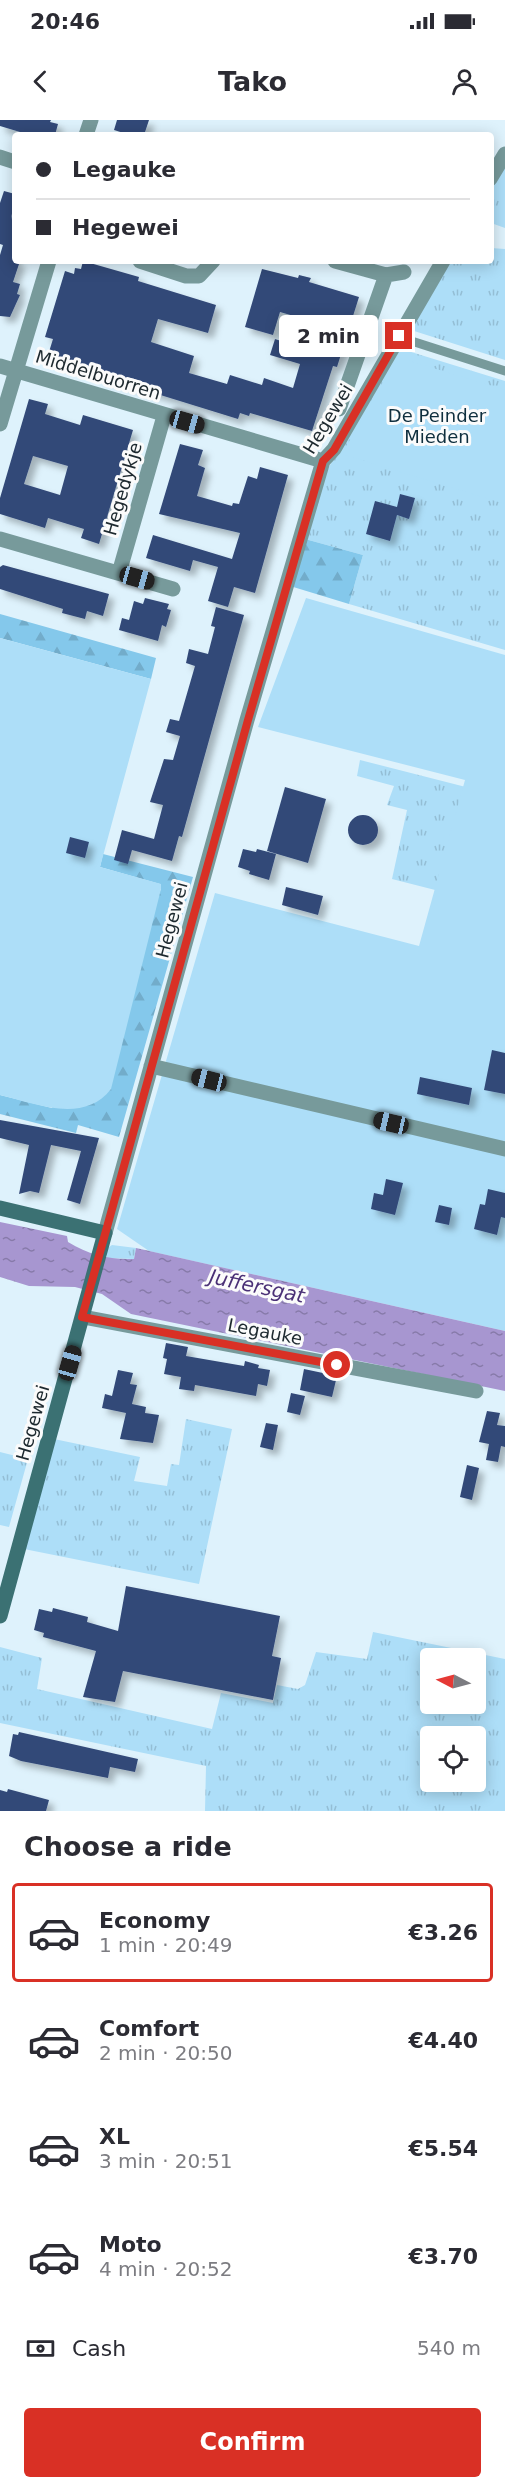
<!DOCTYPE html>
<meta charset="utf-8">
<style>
:root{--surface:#fff;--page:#f2f2f3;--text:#2b2b33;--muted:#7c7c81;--line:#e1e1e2;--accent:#d93025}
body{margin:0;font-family:"DejaVu Sans",sans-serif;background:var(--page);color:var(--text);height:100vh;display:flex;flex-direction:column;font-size:22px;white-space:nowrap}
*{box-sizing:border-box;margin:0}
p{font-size:20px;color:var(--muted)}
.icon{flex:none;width:33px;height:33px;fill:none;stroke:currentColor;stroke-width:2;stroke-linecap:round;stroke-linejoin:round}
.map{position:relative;height:1691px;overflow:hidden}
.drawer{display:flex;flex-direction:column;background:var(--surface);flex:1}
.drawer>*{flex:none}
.banner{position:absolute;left:12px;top:12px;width:482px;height:132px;border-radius:6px;box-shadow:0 3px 15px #0003;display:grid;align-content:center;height:132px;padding:0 24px;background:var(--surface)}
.needle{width:39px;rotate:276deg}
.tools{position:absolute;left:420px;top:1528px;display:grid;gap:12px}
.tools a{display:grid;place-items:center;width:66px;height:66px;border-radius:6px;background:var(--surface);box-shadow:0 3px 15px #0003;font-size:30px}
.end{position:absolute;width:27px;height:27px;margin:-14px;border:8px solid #d93025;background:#fff;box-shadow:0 0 0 3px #fff}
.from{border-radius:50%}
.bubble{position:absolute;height:42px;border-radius:6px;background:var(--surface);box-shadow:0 3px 15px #0003;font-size:20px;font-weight:700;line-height:42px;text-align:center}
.car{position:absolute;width:18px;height:36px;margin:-18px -9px;border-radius:8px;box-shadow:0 0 4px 2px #0007;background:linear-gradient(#222 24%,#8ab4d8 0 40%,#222 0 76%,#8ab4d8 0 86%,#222 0)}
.banner b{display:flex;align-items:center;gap:21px;height:57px;font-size:22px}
.banner b+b{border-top:2px solid var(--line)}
.banner i{width:15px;height:15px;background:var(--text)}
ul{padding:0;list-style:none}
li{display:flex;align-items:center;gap:18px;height:99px;margin:0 12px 9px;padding:0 12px;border:3px solid transparent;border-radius:6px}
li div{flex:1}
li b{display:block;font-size:22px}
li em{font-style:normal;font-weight:700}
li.active{border-color:var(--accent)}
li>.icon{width:54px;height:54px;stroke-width:1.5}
h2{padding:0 24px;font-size:27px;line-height:72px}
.pay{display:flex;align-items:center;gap:15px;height:66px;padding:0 24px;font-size:22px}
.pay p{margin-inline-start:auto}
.cta{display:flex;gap:12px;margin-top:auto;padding:12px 24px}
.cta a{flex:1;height:69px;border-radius:6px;background:var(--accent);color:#fff;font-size:24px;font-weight:700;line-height:69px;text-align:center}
.status{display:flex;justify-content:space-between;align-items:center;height:42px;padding:0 30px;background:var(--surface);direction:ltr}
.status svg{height:16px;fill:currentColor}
header{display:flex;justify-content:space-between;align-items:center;height:78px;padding:0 24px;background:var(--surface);font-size:27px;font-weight:700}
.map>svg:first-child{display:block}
.grass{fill:url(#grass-tufts);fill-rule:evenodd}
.forest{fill:url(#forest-firs)}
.green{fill:#addef8}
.water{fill:url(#water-ripples)}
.building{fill:#334978;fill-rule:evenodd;filter:url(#shadow)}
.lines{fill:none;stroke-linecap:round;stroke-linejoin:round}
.lane{stroke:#779a9b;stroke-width:9}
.street{stroke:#779a9b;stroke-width:15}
.secondary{stroke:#3b7173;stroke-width:15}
.route{stroke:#d93025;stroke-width:8}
.labels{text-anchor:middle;stroke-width:6;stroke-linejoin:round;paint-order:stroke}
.street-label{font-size:18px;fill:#1d292f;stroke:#fbfbfb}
.park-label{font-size:18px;fill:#0f2f3e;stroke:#fbfbfb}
.water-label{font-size:20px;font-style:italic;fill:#4a3076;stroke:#fbfbfb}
</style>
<div class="status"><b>20:46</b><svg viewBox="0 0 49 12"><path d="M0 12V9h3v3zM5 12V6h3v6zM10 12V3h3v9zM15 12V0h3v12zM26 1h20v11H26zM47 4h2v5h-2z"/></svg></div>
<header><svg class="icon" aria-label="back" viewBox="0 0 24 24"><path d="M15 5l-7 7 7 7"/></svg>Tako<svg class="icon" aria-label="person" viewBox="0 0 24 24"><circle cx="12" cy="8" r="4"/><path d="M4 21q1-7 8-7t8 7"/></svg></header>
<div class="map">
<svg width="505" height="1691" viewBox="0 0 505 1691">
<defs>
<pattern id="grass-tufts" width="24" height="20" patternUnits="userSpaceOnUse" patternTransform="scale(1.5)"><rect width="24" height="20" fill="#addef8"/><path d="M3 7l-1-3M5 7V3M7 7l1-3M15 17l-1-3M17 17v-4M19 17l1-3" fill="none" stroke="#94bed5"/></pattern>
<pattern id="forest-firs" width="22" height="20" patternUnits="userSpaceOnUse" patternTransform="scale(1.5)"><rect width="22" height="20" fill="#84c8eb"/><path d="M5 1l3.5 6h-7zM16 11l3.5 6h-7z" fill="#72acca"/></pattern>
<pattern id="water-ripples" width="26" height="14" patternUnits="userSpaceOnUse" patternTransform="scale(1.5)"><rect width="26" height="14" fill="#a796d0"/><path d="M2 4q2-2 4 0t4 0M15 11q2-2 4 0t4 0" fill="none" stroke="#877aa9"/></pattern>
<filter id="shadow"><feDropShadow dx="5.5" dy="5.5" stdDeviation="3" flood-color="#0004"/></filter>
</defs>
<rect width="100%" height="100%" fill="#def2fc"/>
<path class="grass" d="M505,38V108L491,103L490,61Z
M491,128L505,129V240L411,210L442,141H490Z
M395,227L505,261V530L349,484L363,435L305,419L323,358Z
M360,640L505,677L443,772L392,759L407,690L387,685L394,666L357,656Z
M112,1125L136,1128L134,1139L107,1138L106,1129Z
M186,1299L232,1309L199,1464L24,1429L54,1319L140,1337L134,1361L167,1366L171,1344L179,1345Z
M0,1332L28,1339L9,1407L0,1405Z
M373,1512L505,1539V1691H205L206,1646L0,1603V1527L42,1538L37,1569L212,1609L221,1573L273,1583L277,1565L298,1569L305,1565L316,1532L367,1539ZM430,1539H476V1584H430ZM430,1617H476V1662H430Z"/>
<path class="forest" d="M305,419L363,435L349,484L290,466Z
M0,494L156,538L151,559L0,518Z
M103,734L193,757L119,1017L78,1005L76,1013L0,994V975L52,988L161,769L160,764L100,747Z"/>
<path class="green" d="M397,237L505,270V384L342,334Z
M306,478L505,535V1211L149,1131L117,1109L215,773L419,826L465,660L258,607Z
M0,518L151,559L100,747L161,764V769L111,969C84,1004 36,984 0,975Z"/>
<path class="water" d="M0,1102L67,1116L68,1122C90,1135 109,1140 134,1139L136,1128L505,1211V1271L131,1194L102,1174L75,1167L29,1166L0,1157Z"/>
<path class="building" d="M0,0H51L50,2L58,4L55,15H30L0,6Z
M117,0H149L144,15H130L114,10Z
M4,71L15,74L11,100L12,96H15V141H20L13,162L20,164L17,174L20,175L10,197L0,196V135L3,125L0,124V83Z
M83,141L139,157L138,161L216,185L208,213L158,199L151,222L194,236L189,253L227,264L230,255L262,265L264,258L293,268L300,244L270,235L275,219L309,230L318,203L280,192L273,215L245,207L262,149L298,158L299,155L311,158L309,162L359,177L337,247L333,246L312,311L250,293L249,296L240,293L238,299L99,256L101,251L48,235L53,219L45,217L65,151L74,154L75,148L81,149Z
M29,279L48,284L45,294L80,305L83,295L133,310L99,424L81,418L84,409L48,398L45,408L0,394V378ZM33,336L68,346L60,375L24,364Z
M180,324L203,330L198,345L205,348L197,376L232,386L233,383L239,384L248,356L257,359L260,347L288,355L255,473L234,467L228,487L208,481L218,447L193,440L190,451L146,438L153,415L232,439L240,413L159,394Z
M400,374L415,378L409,399L397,395L390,421L366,414L375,381L397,387Z
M3,445L109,474L103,496L87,491L85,499L62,493L63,489L0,469V447Z
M145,478L169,484L167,489L171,490L166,507L162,505L158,521L119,510L122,498L129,500L134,481L143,484Z
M216,487L244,495L182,717L179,716L172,741L132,730L128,744L114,740L122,710L154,719L163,685L150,682L164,639L173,640L180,616L166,612L170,599L179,601L195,546L186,543L189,529L208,534L215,507L211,506Z
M285,667L326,679L308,743L267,731Z
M348 710a15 15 0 1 1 30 0a15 15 0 1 1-30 0Z
M70,717L89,722L85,738L66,733Z
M243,729L256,732L257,729L276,734L269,760L249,754L250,751L238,747Z
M286,767L323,776L318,795L282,785Z
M492,930L505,933V974L484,970Z
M420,957L472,968L469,985L417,974Z
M0,1000L99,1018L80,1084L67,1080L81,1031L51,1025L39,1073L30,1071L19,1074L29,1025L0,1018Z
M386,1059L403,1063L395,1095L371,1089L374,1073L383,1075Z
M488,1069L505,1073V1098L501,1097L497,1115L474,1109L480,1084L485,1085Z
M439,1085L452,1088L449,1105L435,1102Z
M166,1223L188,1227L186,1236L244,1246L245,1241L259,1245L258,1248L270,1250L267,1266L258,1264L256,1276L195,1265L194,1271L179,1269L181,1257L164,1254L167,1239L163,1238Z
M304,1249L337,1256L332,1277L300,1270Z
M118,1250L133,1253L130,1264L137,1265L132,1284L146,1287L145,1293L159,1295L153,1323L120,1319L126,1293L102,1288L105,1274L112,1276Z
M291,1273L305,1276L300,1295L287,1292Z
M487,1291L500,1293L497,1305L505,1306V1327L501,1326L498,1342L486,1340L489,1324L479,1322Z
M266,1303L278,1305L273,1330L260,1327Z
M467,1345L479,1348L472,1380L460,1377Z
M126,1466L280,1496L272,1536L281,1538L273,1580L123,1551L115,1582L83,1577L96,1531L43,1517L44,1513L34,1510L39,1489L52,1492L53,1488L88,1497L87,1502L118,1511Z
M19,1612L138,1639L135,1652L110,1647L108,1658L21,1641L9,1636L13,1614L18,1615Z
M8,1669L49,1680L46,1691H0V1670L7,1672Z"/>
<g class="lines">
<path class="lane" d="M399,217L505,251"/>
<path class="street" d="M86,15L91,0
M0,37L15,42
M490,59L505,34
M140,141L186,156H199L213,141
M335,141L386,155L339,289
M386,155L404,152
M0,246L323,341
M0,304L49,141
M0,419L173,469
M119,453L164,296
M151,946L505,1029
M105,1113L247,600L323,341L334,329L443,141
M83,1197L476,1271"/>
<path class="secondary" d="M0,1088L105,1113L0,1496"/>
</g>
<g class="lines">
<path class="route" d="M337,1245L82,1197L248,600L323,341L334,330L399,216"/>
</g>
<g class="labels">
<g class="street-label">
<text transform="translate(98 255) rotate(17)" y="6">Middelbuorren</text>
<text transform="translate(328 299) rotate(-59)" y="6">Hegewei</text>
<text transform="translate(123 369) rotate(-74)" y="6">Hegedykje</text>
<text transform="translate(172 800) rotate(-75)" y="6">Hegewei</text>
<text transform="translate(265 1212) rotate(11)" y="6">Legauke</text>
<text transform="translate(33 1303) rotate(-74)" y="6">Hegewei</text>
</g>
<g class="park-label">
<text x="437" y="302">De Peinder<tspan x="437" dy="21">Mieden</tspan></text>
</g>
<g class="water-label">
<text transform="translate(257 1166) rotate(12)" y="7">Juffersgat</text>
</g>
</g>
</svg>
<div class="tools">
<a><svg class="needle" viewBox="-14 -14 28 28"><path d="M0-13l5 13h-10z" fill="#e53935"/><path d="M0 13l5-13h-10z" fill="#7c7c81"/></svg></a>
<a><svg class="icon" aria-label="locate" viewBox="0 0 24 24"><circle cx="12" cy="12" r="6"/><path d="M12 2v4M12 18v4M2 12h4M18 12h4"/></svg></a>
</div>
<i class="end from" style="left:337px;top:1245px"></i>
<i class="end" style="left:399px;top:216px"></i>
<div class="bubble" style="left:279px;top:195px;width:99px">2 min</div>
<i class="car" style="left:187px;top:302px;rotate:106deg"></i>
<i class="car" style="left:137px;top:458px;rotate:106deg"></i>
<i class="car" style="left:209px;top:960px;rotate:284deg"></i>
<i class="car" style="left:391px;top:1003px;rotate:283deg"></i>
<i class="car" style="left:70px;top:1243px;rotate:16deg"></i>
<div class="banner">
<b><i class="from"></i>Legauke</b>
<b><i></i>Hegewei</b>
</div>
</div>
<section class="drawer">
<h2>Choose a ride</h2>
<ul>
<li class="active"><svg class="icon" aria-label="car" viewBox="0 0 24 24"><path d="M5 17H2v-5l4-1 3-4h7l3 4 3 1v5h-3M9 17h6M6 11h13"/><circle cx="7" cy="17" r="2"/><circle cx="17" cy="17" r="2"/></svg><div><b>Economy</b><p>1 min · 20:49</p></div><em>€3.26</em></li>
<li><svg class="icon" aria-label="car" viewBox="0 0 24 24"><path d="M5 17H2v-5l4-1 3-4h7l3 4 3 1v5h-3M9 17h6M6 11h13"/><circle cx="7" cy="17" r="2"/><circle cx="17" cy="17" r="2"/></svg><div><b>Comfort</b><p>2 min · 20:50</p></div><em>€4.40</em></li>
<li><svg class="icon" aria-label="car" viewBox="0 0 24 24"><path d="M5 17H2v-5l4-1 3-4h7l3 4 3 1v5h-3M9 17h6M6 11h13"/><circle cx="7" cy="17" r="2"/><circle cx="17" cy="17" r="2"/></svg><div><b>XL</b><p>3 min · 20:51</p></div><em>€5.54</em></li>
<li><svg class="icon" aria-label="car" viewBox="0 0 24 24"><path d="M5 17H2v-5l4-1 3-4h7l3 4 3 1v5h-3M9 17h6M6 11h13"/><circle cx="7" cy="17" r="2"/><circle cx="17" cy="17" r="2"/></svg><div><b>Moto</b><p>4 min · 20:52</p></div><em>€3.70</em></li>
</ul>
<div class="pay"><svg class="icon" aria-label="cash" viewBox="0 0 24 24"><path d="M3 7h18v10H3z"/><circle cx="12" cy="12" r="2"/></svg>Cash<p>540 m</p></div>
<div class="cta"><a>Confirm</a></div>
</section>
